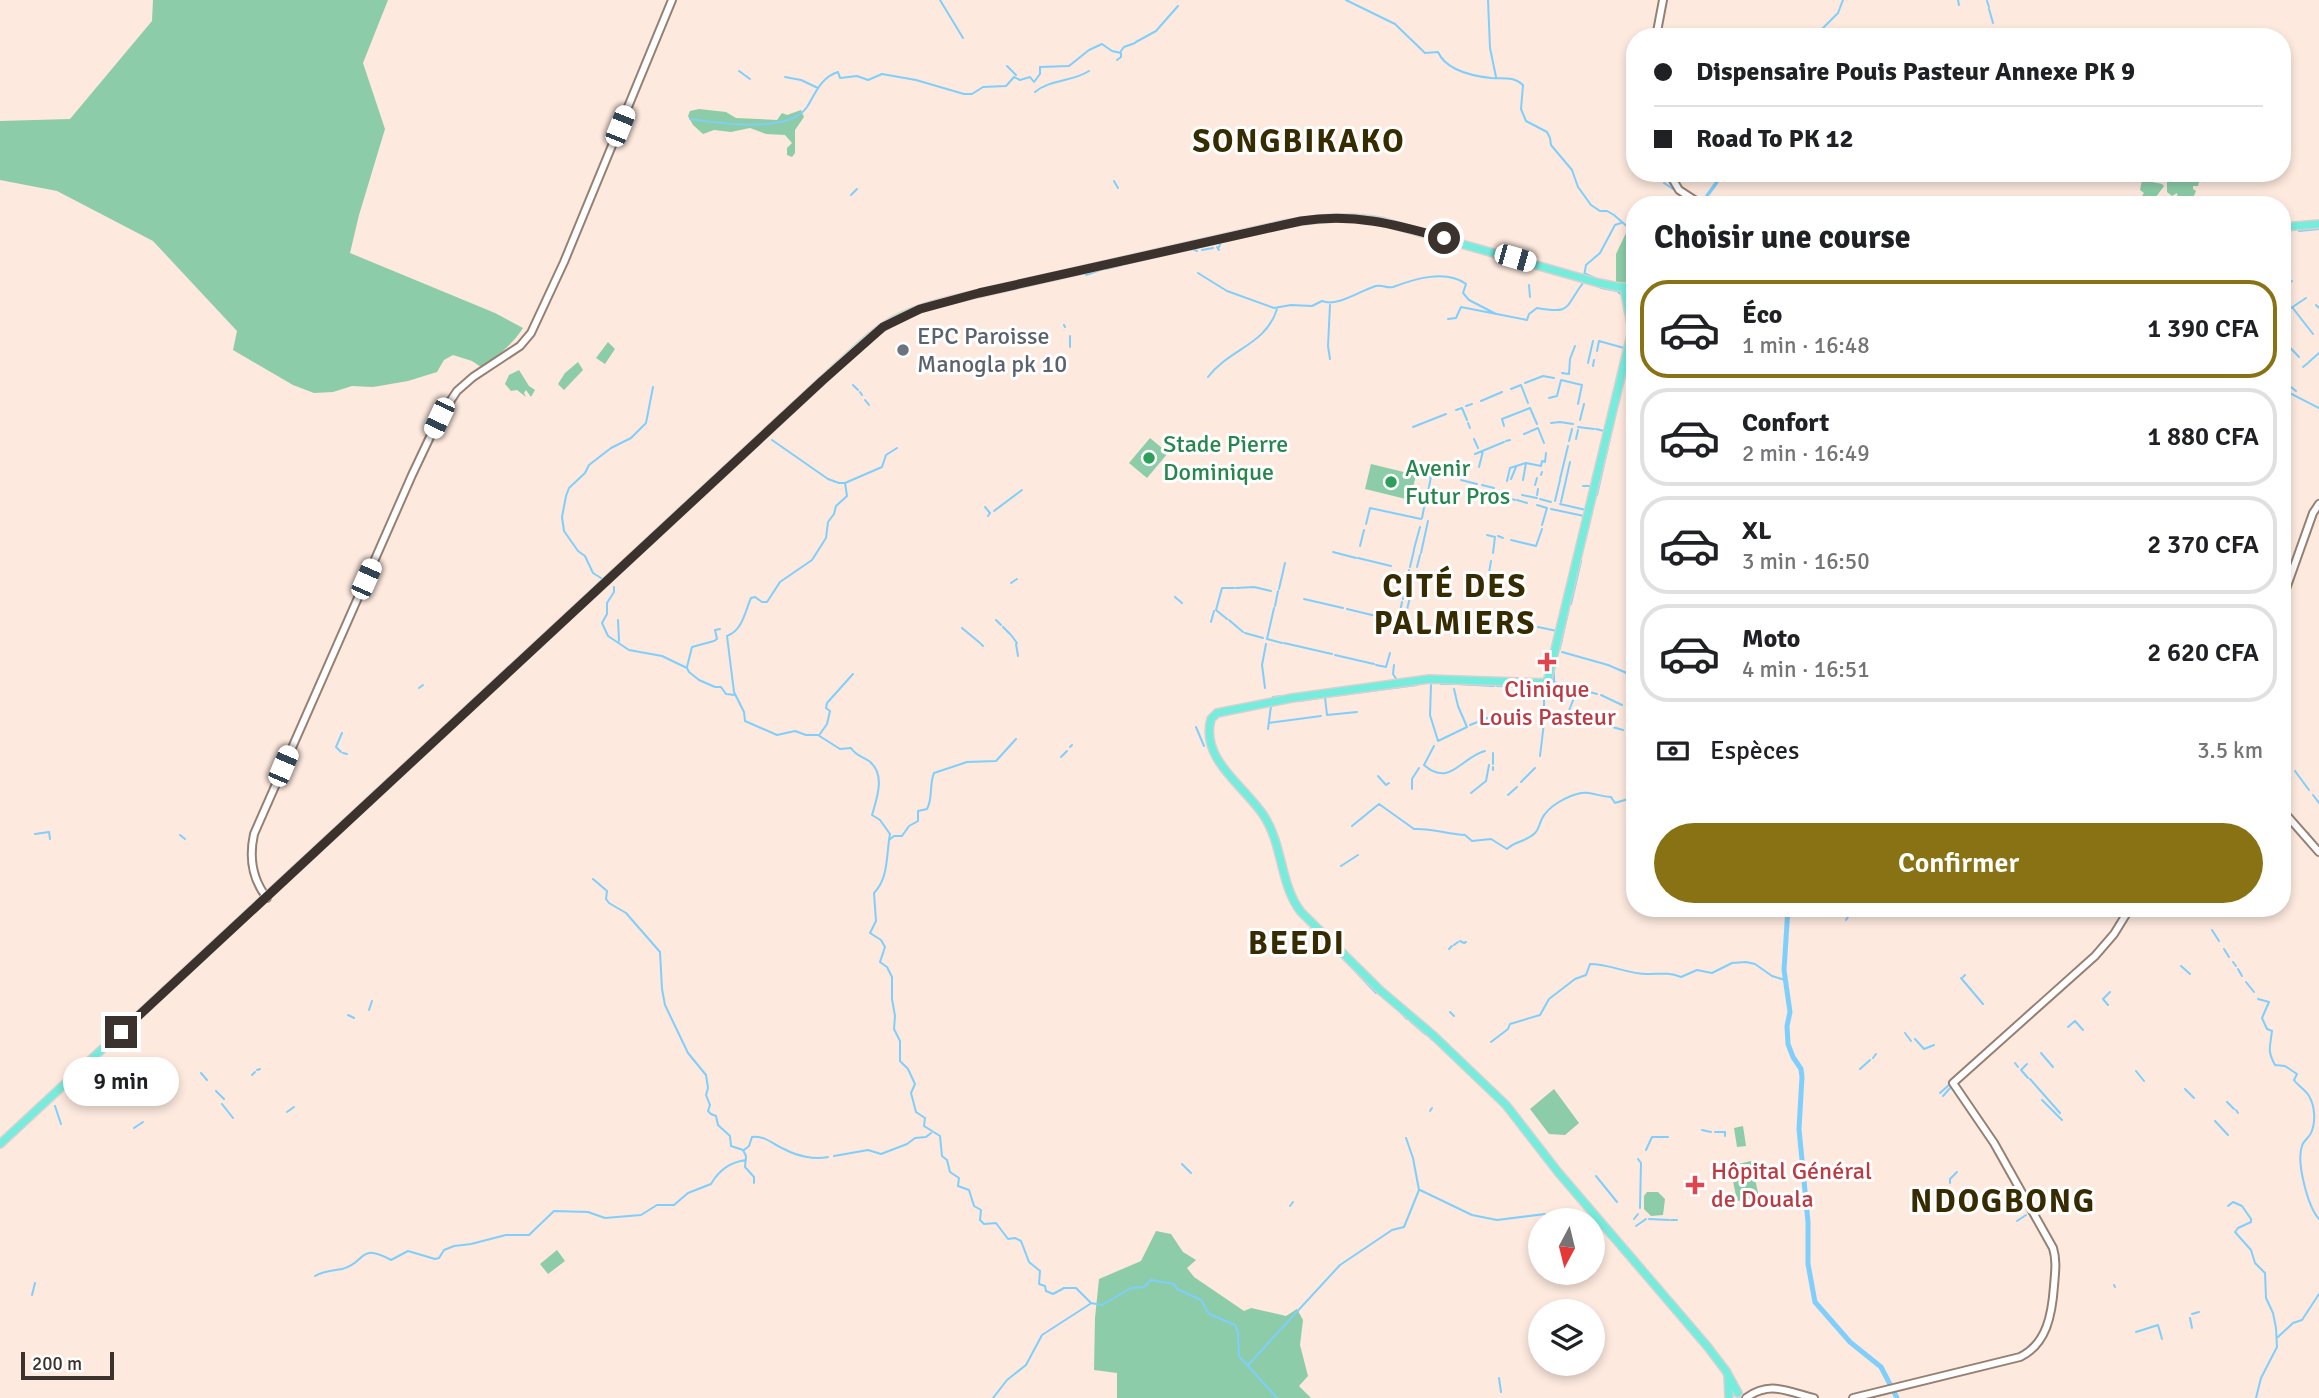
<!DOCTYPE html>
<html lang="fr">
<meta charset="utf-8">
<style>
:root{--surface:#fff;--page:#f2f2f2;--text:#202124;--muted:#757577;--line:#e0e0e0;--accent:#887213}
body{margin:0;font-family:Signika,sans-serif;background:var(--page);color:var(--text);height:100vh;display:flex;flex-direction:column;font-size:26px;white-space:nowrap}
*{box-sizing:border-box;margin:0}
p{font-size:23px;color:var(--muted)}
.icon{flex:none;width:38px;height:38px;fill:none;stroke:currentColor;stroke-width:2;stroke-linecap:round;stroke-linejoin:round}
.map{position:relative;flex:1;overflow:hidden}
.sheet{position:absolute;left:1626px;top:196px;width:665px;height:721px;display:flex;flex-direction:column;background:var(--surface);border-radius:28px;box-shadow:0 4px 10px #0003}
.sheet>*{flex:none}
.hud{position:absolute;left:1626px;top:28px;width:665px;height:154px;border-radius:28px;box-shadow:0 4px 10px #0003;display:grid;align-content:center;height:154px;padding:0 28px;background:var(--surface)}
.needle{width:46px;rotate:187deg}
.buttons{position:absolute;left:1528px;top:1208px;display:grid;gap:14px}
.buttons a{display:grid;place-items:center;width:77px;height:77px;border-radius:50%;background:var(--surface);box-shadow:0 4px 10px #0003;font-size:35px}
.scale{position:absolute;left:21px;bottom:18px;width:93px;box-sizing:border-box;padding-left:7px;border:4px solid #3c322d;border-top:0;font-size:19px;line-height:24px;white-space:nowrap;color:#3c322d;-webkit-text-stroke:5px #fff;paint-order:stroke}
.end{position:absolute;width:32px;height:32px;margin:-16px;border:9px solid #3c322d;background:#fff;box-shadow:0 0 0 4px #fff}
.from{border-radius:50%}
.bubble{position:absolute;height:49px;border-radius:24px;background:var(--surface);box-shadow:0 4px 10px #0003;font-size:23px;font-weight:600;line-height:49px;text-align:center}
.car{position:absolute;width:21px;height:42px;margin:-21px -10px;border-radius:9px;box-shadow:0 0 5px 2px #0007;background:linear-gradient(#fff 24%,#345 0 40%,#fff 0 76%,#345 0 86%,#fff 0)}
.hud b{display:flex;align-items:center;gap:24px;height:66px;font-size:26px}
.hud b+b{border-top:2px solid var(--line)}
.hud i{width:18px;height:18px;background:var(--text)}
ul{padding:0;list-style:none}
li{display:flex;align-items:center;gap:21px;height:98px;margin:0 14px 10px;padding:0 14px;border:4px solid var(--line);border-radius:28px}
li div{flex:1}
li b{display:block;font-size:26px}
li em{font-style:normal;font-weight:600}
li.active{border-color:var(--accent)}
li>.icon{width:63px;height:63px;stroke-width:1.5}
h2{padding:0 28px;font-size:32px;line-height:84px}
.pay{display:flex;align-items:center;gap:18px;height:77px;padding:0 28px;font-size:26px}
.pay p{margin-inline-start:auto}
.action{display:flex;gap:14px;margin-top:auto;padding:14px 28px}
.action a{flex:1;height:80px;border-radius:42px;background:var(--accent);color:#fff;font-size:28px;font-weight:600;line-height:80px;text-align:center}
.map>svg:first-child{display:block}
.green{fill:#8ccca8}
.lines{fill:none;stroke-linecap:round;stroke-linejoin:round}
.stream{stroke:#7fcffc;stroke-width:2}
.canal{stroke:#7fcffc;stroke-width:3.5}
.river{stroke:#7fcffc;stroke-width:5}
.secondary-casing{stroke:#968074;stroke-width:10}
.primary-casing{stroke:#d4d2d1;stroke-width:10}
.secondary{stroke:#fff;stroke-width:6}
.primary{stroke:#75ecdc;stroke-width:7}
.route{stroke:#3c322d;stroke-width:9}
.worship-dot{fill:#6b7280;stroke:#fff;stroke-width:2.5}
.leisure-dot{fill:#2e9e5b;stroke:#fff;stroke-width:2.5}
.health-dot{fill:#e0444e;stroke:#fff;stroke-width:2.5}
.labels{text-anchor:middle;stroke-width:6;stroke-linejoin:round;paint-order:stroke}
.worship-label{font-size:24px;fill:#5b616d;stroke:#fff;text-anchor:start}
.leisure-label{font-size:24px;fill:#27864d;stroke:#fff;text-anchor:start}
.health-label{font-size:24px;fill:#be3a42;stroke:#fff}
.district-label{font-size:32px;font-weight:bold;letter-spacing:2px;fill:#372c01;stroke:#fff}
</style>
<div class="map">
<svg width="2319" height="1398" viewBox="0 0 2319 1398">
<rect width="100%" height="100%" fill="#fde9de"/>
<path class="green" d="M153,0H388L363,63L385,129L359,215L350,253L495,313L523,328C512,345 498,356 481,367L472,361L453,355L444,360L437,372L408,381L373,387L352,386L333,392L314,393L293,385L233,350L237,331L153,241L57,191L0,180V121L70,119L152,21Z
M699,109L726,112L736,118L777,120L782,113L787,115L801,110L804,117L795,130V153L792,157L787,155V148L792,143L785,135L766,134L750,128L731,132L714,130L703,134L693,125L688,116L690,111Z
M2170,173H2201L2198,186H2193V189L2196,191L2193,198H2178L2177,193L2172,196L2167,192V179Z
M2142,180L2162,184L2164,186L2156,197L2158,201L2150,199L2148,202H2142L2140,199L2144,193L2140,190Z
M1626,233L1634,243V285L1616,284V254Z
M608,342L615,349L605,364L596,358Z
M578,362L583,370L564,390L558,384L565,373Z
M519,370L529,386L535,390L531,397L526,390L524,393L526,397L517,390L511,391L505,384L509,375Z
M1150,438L1168,453L1147,478L1129,463Z
M1371,464L1416,475L1410,500L1365,489Z
M1554,1089L1579,1123L1565,1135L1549,1134L1530,1109Z
M1743,1126L1746,1146L1737,1147L1734,1128Z
M1751,1161L1759,1197L1737,1201L1730,1166Z
M1647,1192H1658L1665,1199L1663,1215L1651,1216L1644,1209V1196Z
M1156,1231L1171,1234L1183,1252L1196,1260L1187,1268L1194,1277L1244,1311L1251,1308L1286,1316L1297,1309L1303,1320L1300,1345L1308,1376L1299,1386L1311,1398H1117V1373L1094,1370L1095,1318L1099,1279L1141,1261Z
M557,1250L565,1261L548,1274L540,1264Z"/>
<g class="lines">
<path class="stream" d="M940,0L963,38
M1346,0L1395,24L1425,53L1438,52C1446,70 1473,76 1491,78C1504,79 1513,76 1523,85L1521,109L1526,121L1547,132L1550,138L1551,145L1572,170L1578,187L1591,205L1600,211H1607L1614,215L1630,229L1634,241
M1488,0L1490,48L1496,77
M1958,0L1959,5
M1987,1L1989,7
M1989,9L1993,23
M1655,25L1658,9
M1814,37L1838,13L1843,0
M1136,42L1156,31L1178,6
M1121,51L1124,47L1135,43
M1007,66L1016,75
M739,71L750,79
M785,77L801,80L818,88
M1035,92C1051,79 1072,82 1089,71
M690,119C717,123 789,134 807,107C815,94 821,77 838,72L840,78L857,76L868,80L882,74L916,80L964,94H972L983,87L1006,86L1014,77L1020,80L1030,77L1034,82L1040,74V67L1069,66L1089,50L1102,44L1112,51L1121,53V57L1117,60
M1668,178L1671,185
M1114,181L1118,188
M1664,183L1673,189
M851,195L857,189
M2299,231L2319,229
M1217,247L1219,250
M1219,247L1221,242
M1202,250L1213,248
M1181,251L1193,249L1197,251
M1125,264L1177,252
M1106,269L1122,265
M1198,273L1227,291L1274,308L1291,305L1312,306L1322,301C1337,307 1358,292 1373,287C1381,283 1386,289 1393,287C1414,279 1446,269 1466,284L1463,293L1469,300L1496,314
M1586,274L1597,279
M1086,275L1103,269
M1584,276L1586,265L1600,253L1615,225L1621,223
M1529,285L1530,297
M1601,288L1617,291L1623,296
M2282,288L2292,281
M1631,303L1634,318
M2316,305L2319,308
M2292,307L2313,334
M2282,314L2306,298
M1448,319L1456,318L1461,307L1527,320L1529,314L1537,308C1572,314 1564,308 1583,283
M1064,325L1065,327
M889,327L897,322
M2282,339L2299,357
M1070,347V336
M1597,351L1599,341L1624,348
M1590,354L1593,341
M1330,359L1328,346L1330,305
M2309,362L2319,353
M1588,363L1590,354
M1593,366L1594,360
M2303,367L2308,363
M1562,373L1569,374L1570,359L1575,346
M1208,377C1229,349 1266,345 1277,309
M2282,380L2296,391
M1525,383L1543,376L1554,378
M853,385L858,390
M1511,389L1521,385L1528,403
M2282,389L2319,408
M860,392L862,395
M1549,398L1557,396L1561,380L1582,385L1578,404
M865,400L869,405
M1481,401L1502,392
M1466,406L1472,404
M1456,410L1462,408L1467,420
M1580,420L1584,404
M1468,423L1470,428
M1551,423L1560,422L1573,424
M1504,426L1502,419L1530,408L1537,424
M1413,427L1446,414
M1578,427L1594,429
M1596,429L1604,431
M1524,434L1538,428L1544,443
M1474,439L1478,448
M1576,439L1578,430
M772,440L828,479L839,483H845L882,467L886,455L897,448
M1506,441L1510,440
M1569,441L1572,429
M1475,454L1504,442
M1479,467L1483,451
M1439,473L1444,466L1460,460
M1421,475L1431,477L1425,506
M1438,475L1447,477
M1541,475L1542,472
M1511,479L1516,467
M1560,479L1568,446
M1461,480L1477,484
M1523,480L1526,463
M1507,481L1510,468L1526,463L1541,466L1542,461L1545,462L1546,453
M845,483L847,496L836,506L834,514L828,522L826,538L812,560L780,582L767,602H762L755,597L751,598C745,611 743,630 727,636L734,692L744,712L745,721L777,735L795,731L806,735H818L840,749L851,748C856,756 862,756 869,761C886,774 877,798 872,815L880,820L890,834C886,855 889,878 874,893L876,921L870,933L881,940L885,947L880,962L887,967L892,977V999L895,1016L894,1029L900,1041V1061L908,1069L915,1084L911,1093L916,1112L925,1118L924,1126L940,1136L942,1156L947,1160L950,1172L959,1178L958,1186L969,1190L974,1206L981,1210L980,1220L984,1224L996,1223L1008,1239L1015,1238L1021,1241L1029,1262L1040,1271L1039,1284L1045,1286L1046,1291L1053,1294L1064,1288H1076L1091,1303L1102,1305L1131,1288L1144,1287L1151,1280L1174,1284L1177,1289L1201,1300L1209,1314L1235,1325L1238,1332L1239,1356L1277,1398
M1482,485L1494,488
M1535,485L1537,478
M1583,486H1591
M1495,495L1515,500
M1522,495L1537,498
M1537,495L1538,489
M1597,495L1620,394
M1540,499L1551,502
M1517,500L1527,503
M1555,501L1560,480
M1561,502L1570,462
M1560,504L1586,510
M1537,505L1547,508L1542,525
M985,507L990,513L988,516
M1551,509L1584,516
M994,511L1022,490
M1422,518L1424,508
M1366,524L1370,508L1421,519
M1487,535L1495,537L1493,553
M1498,536L1503,538
M1511,540L1536,546L1542,529
M1585,541L1590,521
M1360,546L1364,530
M1414,549L1420,527
M1333,552L1356,558
M1421,553L1428,521
M1358,558L1391,566
M1410,567L1414,550
M1417,567L1420,555
M1628,573L1634,575
M601,578L593,573L585,556L578,551L564,531L562,517L566,496L569,488L585,473L589,465L611,448L631,438L646,423L653,387
M1011,583L1017,579
M1487,585L1491,561
M614,587V592L607,603V614L602,623L608,636L629,650L662,656L687,668L689,672L699,680L715,687H721L726,694L735,695
M1236,588L1254,587L1271,591
M1279,589L1285,563
M1175,597L1182,603
M1304,599L1343,608
M1403,599L1409,570
M1571,604L1581,561
M1275,606L1278,591
M1347,609L1397,621L1394,635
M2282,610L2283,606
M1399,616L1402,602
M1405,618L1416,572
M1227,619L1216,610L1222,588H1234
M618,620L619,641
M996,620L1001,625
M1229,620L1243,632
M1211,622L1214,611
M1003,627L1010,634
M1538,627L1557,631
M962,628L980,643
M1245,633L1263,638
M1011,635L1017,643
M1267,639L1274,608
M1267,639L1282,643
M1562,639L1569,608
M1284,643L1332,654
M981,644L983,646
M1016,644L1018,656
M1559,651L1562,640
M1562,652L1608,665L1629,674
M1335,655L1374,664
M1376,665L1386,667L1390,653
M1394,665L1393,674L1397,680
M687,667L692,647L714,641L717,639L715,630L720,629
M1554,671V682L1597,694
M1633,676L1634,677
M1404,679L1424,677
M1441,684H1454
M1457,684L1494,686
M1431,685L1430,715L1438,741L1467,727L1458,706L1454,689
M1497,686L1544,688V723L1540,756
M419,688L423,685
M1265,688L1262,665L1266,644
M1576,693L1568,713L1576,717
M1601,695L1622,705
M1273,697L1283,696
M1299,701L1319,698
M1627,707L1634,710
M1327,715L1325,697L1417,685
M1327,715L1357,712
M1578,717L1623,730
M1269,723L1321,716
M1470,725L1490,717
M1196,727L1204,746
M1268,729L1271,706
M820,734L827,724L830,711L826,708L827,703L853,674
M1434,746L1424,765C1450,788 1461,757 1485,751
M1070,747L1072,745
M341,752L336,747L342,733
M343,753L347,754
M1061,757L1067,751
M1493,764V753
M1493,767V770
M2295,771L2309,790
M1378,776L1386,785L1389,783
M1521,782L1535,768
M1412,789V779L1419,768
M1471,793L1486,781L1489,765
M1508,795L1517,787
M2313,795L2319,803
M2300,825L2302,827
M1352,826L1379,804L1414,829C1432,828 1447,834 1465,835L1472,841L1491,839L1507,849C1515,841 1526,842 1535,833C1540,828 1540,819 1545,814C1553,803 1576,791 1589,793C1597,794 1602,797 1611,797L1615,803L1628,799H1634
M2307,832L2309,834
M35,834L49,832L50,839
M180,835L185,839
M2310,836L2315,842
M889,840L894,836H902L909,826L918,821V811L927,809C933,799 929,785 934,773L967,762L996,761L1016,739
M1341,866L1358,855
M593,879L607,891L606,899L609,903L626,913L660,952L662,989L665,1005L688,1053L706,1075L708,1088L706,1095L710,1105L708,1111L711,1114L716,1116L718,1125L730,1136L731,1146L743,1150
M2133,910L2134,908
M1885,916L1892,910
M1846,920L1851,912
M2212,930L2219,941
M2119,931L2130,915
M1460,941L1464,943L1466,942
M1454,945L1458,942
M1449,949L1452,946
M2224,949L2229,957
M1340,955L1376,993
M2233,962L2236,966
M2181,966L2190,974
M2238,969L2242,976
M192,970L198,965
M188,975L190,972
M1963,977L1965,975
M1961,978L1983,1004
M2246,982L2254,992
M2258,999L2269,1002L2262,1018L2267,1029L2272,1031C2270,1048 2267,1050 2275,1065L2285,1066L2297,1074L2294,1080C2298,1086 2306,1090 2309,1096C2315,1106 2316,1122 2311,1133C2309,1138 2303,1141 2302,1146C2296,1162 2308,1207 2319,1219
M2108,1005L2103,999L2110,992
M369,1010L372,1001
M1450,1012L1454,1016
M1401,1013L1403,1015
M348,1015L354,1018
M1404,1016L1407,1019
M1410,1021L1425,1034
M2068,1027L2075,1021L2083,1030
M1905,1033L1911,1041
M1431,1039L1434,1041
M1915,1039L1924,1049L1934,1045
M1491,1042L1508,1029L1510,1024L1540,1015L1549,999L1575,979L1586,975L1590,964C1610,964 1628,974 1647,974C1660,974 1668,972 1681,977L1697,970L1712,973L1732,963L1746,962L1755,964L1772,976L1785,980
M2041,1053L2053,1067
M1873,1058L1876,1054
M2015,1063L2018,1067
M2027,1064L2021,1070L2028,1078
M1860,1069L1870,1060
M257,1070L260,1069
M2136,1071L2144,1081
M201,1073L207,1080
M144,1075L148,1081
M252,1075L255,1072
M2030,1079L2060,1113
M2185,1089L2194,1098
M216,1091L224,1099
M1940,1093L1950,1084
M1943,1096L1952,1086
M2042,1100L2062,1120
M2227,1102L2234,1109
M222,1104L233,1118
M55,1106L61,1124
M2236,1110L2238,1113
M1430,1111L1432,1108
M287,1112L294,1107
M2215,1121L2228,1135
M134,1128L143,1122
M1702,1130L1711,1132
M1715,1132H1725V1136
M743,1150L746,1156L745,1167L754,1177V1183
M744,1150L749,1146L752,1137C764,1135 773,1144 784,1149C797,1156 814,1160 828,1157
M1646,1150L1652,1137H1668
M834,1156L868,1150L881,1154L907,1144L915,1138L926,1137L931,1133
M1638,1159L1641,1163L1640,1208
M1182,1164L1191,1173
M1596,1176L1617,1202
M2017,1178L2034,1205
M1950,1183V1179L1957,1172
M1420,1190L1472,1215L1497,1220L1545,1214
M1290,1206L1293,1202
M2228,1206L2233,1202L2242,1206L2251,1219V1222L2238,1228L2235,1232L2251,1250L2255,1263L2265,1273L2266,1298L2273,1313L2276,1328L2277,1347L2261,1378L2256,1398
M1634,1219L1638,1214
M1649,1219L1669,1220
M1671,1220H1677
M2017,1221L2026,1215
M1636,1226L1646,1219
M315,1276C325,1270 332,1271 342,1269C367,1263 357,1242 391,1260L408,1251L435,1259L439,1258L444,1250L454,1246L471,1244L506,1235H529L554,1211L588,1212L605,1218L641,1215L657,1205H674L688,1193L711,1184C719,1170 730,1162 746,1160
M2114,1285L2115,1287
M32,1295L35,1283
M2192,1314L2199,1312
M2190,1318L2192,1328
M2136,1332L2158,1325L2162,1339
M2278,1337L2293,1323L2302,1320L2319,1294
M1248,1365L1340,1265L1392,1230L1404,1227L1419,1190L1413,1158L1406,1138
M1499,1378L1501,1392
M993,1398L1007,1380L1026,1365L1042,1335L1090,1304"/>
<path class="canal" d="M1701,204L1717,182L1720,173"/>
<path class="river" d="M1788,908L1784,970L1790,1012L1787,1026L1788,1044L1793,1057L1801,1069L1802,1077L1799,1129L1808,1222V1264L1815,1302L1850,1342L1881,1367L1897,1398"/>
<g class="secondary-casing">
<path id="secondary" d="M1656,37L1663,0
M1669,173L1679,190L1702,205
M2282,600L2313,513L2319,504
M2282,810L2319,852
M267,898C252,879 249,857 254,834L412,475L439,418L457,391L473,377L520,346L531,333L564,262L672,0
M1746,1398C1770,1380 1788,1392 1814,1398
M1853,1398L2020,1357C2047,1344 2052,1314 2054,1286C2055,1273 2057,1261 2053,1248L1994,1143L1953,1083L2095,956L2114,934L2130,908"/>
</g>
<g class="primary-casing">
<path id="primary" d="M2282,227L2319,224
M1624,288L1631,324V335L1547,683L1429,679L1292,698L1217,713L1211,719C1200,760 1245,786 1264,816C1283,845 1280,885 1301,912L1381,991L1434,1036L1506,1105L1558,1172L1707,1346L1726,1371L1738,1393
M0,1144L840,364C855,351 869,336 886,325C914,307 948,301 980,293L1285,224C1318,218 1350,215 1384,222L1599,283L1619,287H1634
M1728,1375L1729,1396"/>
</g>
<use href="#secondary" class="secondary"/>
<use href="#primary" class="primary"/>
</g>
<g class="lines">
<path class="route" d="M121,1032L822,381L883,327L920,309L979,293L1301,221C1354,213 1394,224 1444,238"/>
</g>
<circle class="worship-dot" cx="903" cy="350" r="7"/>
<g class="leisure-dot">
<circle cx="1149" cy="458" r="7"/>
<circle cx="1391" cy="482" r="7"/>
</g>
<g class="health-dot">
<path d="M1543.5 651.5h7v7h7v7h-7v7h-7v-7h-7v-7h7z"/>
<path d="M1691.5 1174.5h7v7h7v7h-7v7h-7v-7h-7v-7h7z"/>
</g>
<g class="labels">
<g class="worship-label">
<text x="917" y="344">EPC Paroisse<tspan x="917" dy="28">Manogla pk 10</tspan></text>
</g>
<g class="leisure-label">
<text x="1163" y="452">Stade Pierre<tspan x="1163" dy="28">Dominique</tspan></text>
<text x="1405" y="476">Avenir<tspan x="1405" dy="28">Futur Pros</tspan></text>
</g>
<g class="health-label">
<text x="1547" y="697">Clinique<tspan x="1547" dy="28">Louis Pasteur</tspan></text>
<text x="1711" y="1179" text-anchor="start">Hôpital Général<tspan x="1711" dy="28">de Douala</tspan></text>
</g>
<g class="district-label">
<text x="1299" y="152">SONGBIKAKO</text>
<text x="1455" y="597">CITÉ DES<tspan x="1455" dy="37">PALMIERS</tspan></text>
<text x="1297" y="954">BEEDI</text>
<text x="2003" y="1212">NDOGBONG</text>
</g>
</g>
</svg>
<div class="buttons">
<a><svg class="needle" viewBox="-14 -14 28 28"><path d="M0-13l5 13h-10z" fill="#e53935"/><path d="M0 13l5-13h-10z" fill="#757577"/></svg></a>
<a><svg class="icon" aria-label="layers" viewBox="0 0 24 24"><path d="M12 4l9 5-9 5-9-5zM3 14l9 5 9-5"/></svg></a>
</div>
<div class="scale">200 m</div>
<i class="end from" style="left:1444px;top:238px"></i>
<i class="end" style="left:121px;top:1032px"></i>
<div class="bubble" style="left:63px;top:1057px;width:116px">9 min</div>
<i class="car" style="left:620px;top:126px;rotate:22deg"></i>
<i class="car" style="left:1515px;top:258px;rotate:106deg"></i>
<i class="car" style="left:439px;top:418px;rotate:205deg"></i>
<i class="car" style="left:366px;top:579px;rotate:24deg"></i>
<i class="car" style="left:283px;top:766px;rotate:23deg"></i>
<div class="hud">
<b><i class="from"></i>Dispensaire Pouis Pasteur Annexe PK 9</b>
<b><i></i>Road To PK 12</b>
</div>
<section class="sheet">
<h2>Choisir une course</h2>
<ul>
<li class="active"><svg class="icon" aria-label="car" viewBox="0 0 24 24"><path d="M5 17H2v-5l4-1 3-4h7l3 4 3 1v5h-3M9 17h6M6 11h13"/><circle cx="7" cy="17" r="2"/><circle cx="17" cy="17" r="2"/></svg><div><b>Éco</b><p>1 min · 16:48</p></div><em>1 390 CFA</em></li>
<li><svg class="icon" aria-label="car" viewBox="0 0 24 24"><path d="M5 17H2v-5l4-1 3-4h7l3 4 3 1v5h-3M9 17h6M6 11h13"/><circle cx="7" cy="17" r="2"/><circle cx="17" cy="17" r="2"/></svg><div><b>Confort</b><p>2 min · 16:49</p></div><em>1 880 CFA</em></li>
<li><svg class="icon" aria-label="car" viewBox="0 0 24 24"><path d="M5 17H2v-5l4-1 3-4h7l3 4 3 1v5h-3M9 17h6M6 11h13"/><circle cx="7" cy="17" r="2"/><circle cx="17" cy="17" r="2"/></svg><div><b>XL</b><p>3 min · 16:50</p></div><em>2 370 CFA</em></li>
<li><svg class="icon" aria-label="car" viewBox="0 0 24 24"><path d="M5 17H2v-5l4-1 3-4h7l3 4 3 1v5h-3M9 17h6M6 11h13"/><circle cx="7" cy="17" r="2"/><circle cx="17" cy="17" r="2"/></svg><div><b>Moto</b><p>4 min · 16:51</p></div><em>2 620 CFA</em></li>
</ul>
<div class="pay"><svg class="icon" aria-label="cash" viewBox="0 0 24 24"><path d="M3 7h18v10H3z"/><circle cx="12" cy="12" r="2"/></svg>Espèces<p>3.5 km</p></div>
<div class="action"><a>Confirmer</a></div>
</section>
</div>
